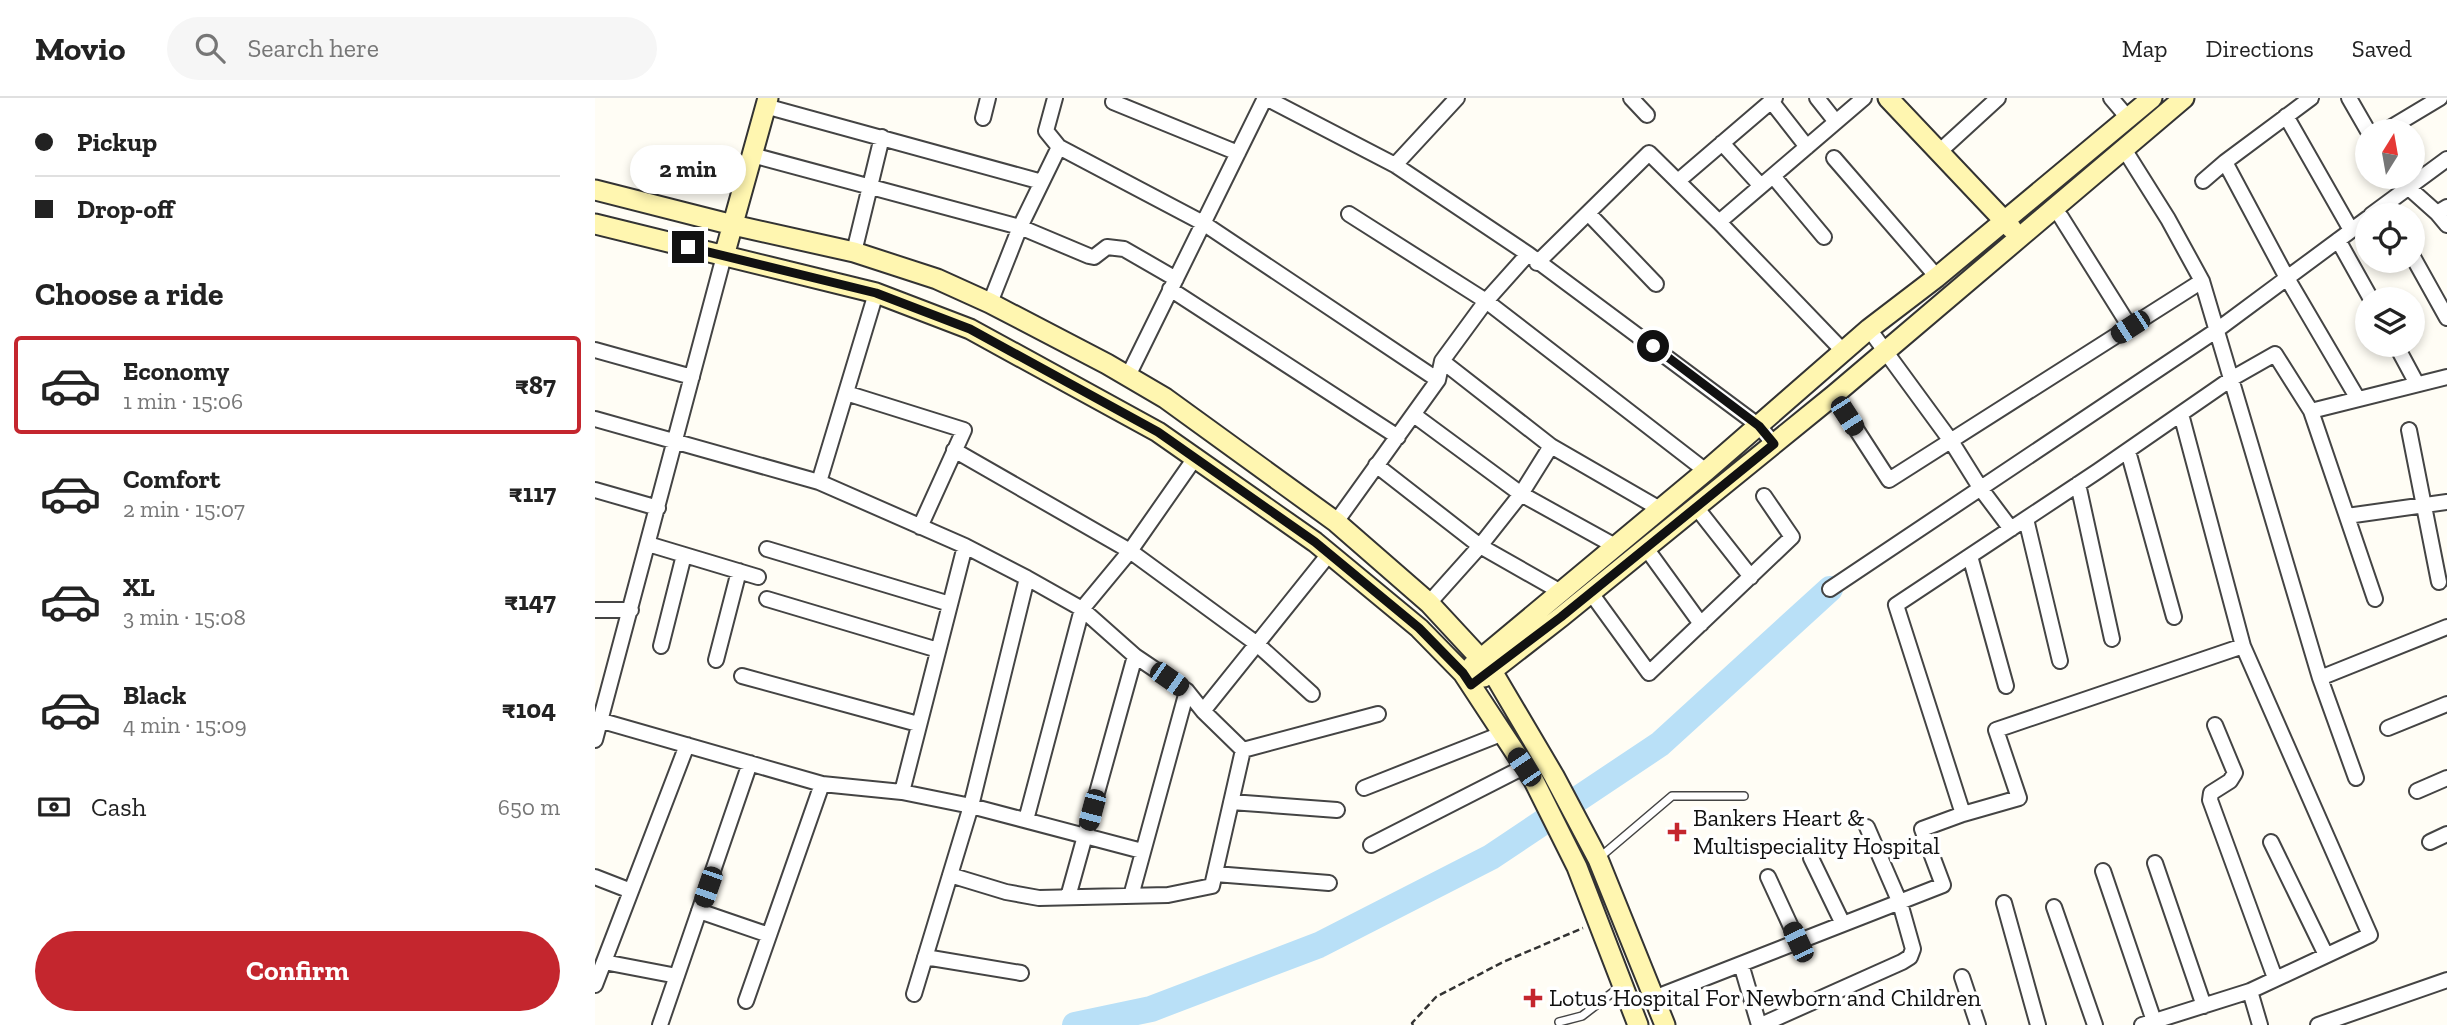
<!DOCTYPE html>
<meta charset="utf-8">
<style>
:root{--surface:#fff;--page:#f6f6f6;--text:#222;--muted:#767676;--line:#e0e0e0;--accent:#c4262e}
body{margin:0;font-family:"Zilla Slab",serif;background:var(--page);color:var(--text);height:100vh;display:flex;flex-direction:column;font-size:26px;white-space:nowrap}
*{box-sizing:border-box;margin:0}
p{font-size:23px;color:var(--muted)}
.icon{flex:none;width:38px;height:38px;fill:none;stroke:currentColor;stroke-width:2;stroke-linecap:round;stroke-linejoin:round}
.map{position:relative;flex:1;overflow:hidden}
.drawer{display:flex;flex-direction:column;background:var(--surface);width:595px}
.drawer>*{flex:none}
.banner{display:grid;align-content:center;height:154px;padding:0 35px;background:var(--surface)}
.needle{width:46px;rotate:11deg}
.tools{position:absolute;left:1760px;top:21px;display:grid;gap:14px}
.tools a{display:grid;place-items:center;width:70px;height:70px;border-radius:50%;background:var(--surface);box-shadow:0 4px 10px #0003;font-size:35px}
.end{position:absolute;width:32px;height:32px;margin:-16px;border:9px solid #111;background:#fff;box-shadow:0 0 0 4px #fff}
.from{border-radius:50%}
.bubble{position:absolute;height:49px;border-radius:24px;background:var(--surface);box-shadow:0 4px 10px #0003;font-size:23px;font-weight:700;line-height:49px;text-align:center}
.car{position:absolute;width:21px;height:42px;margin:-21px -10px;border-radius:9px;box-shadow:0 0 5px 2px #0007;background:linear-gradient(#222 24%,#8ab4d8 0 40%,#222 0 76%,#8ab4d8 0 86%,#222 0)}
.banner b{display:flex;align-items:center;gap:24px;height:66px;font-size:26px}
.banner b+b{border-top:2px solid var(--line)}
.banner i{width:18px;height:18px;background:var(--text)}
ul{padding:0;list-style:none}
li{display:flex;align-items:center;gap:21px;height:98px;margin:0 14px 10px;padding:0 21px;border:4px solid transparent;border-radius:7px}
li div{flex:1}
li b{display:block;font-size:26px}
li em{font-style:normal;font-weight:700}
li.current{border-color:var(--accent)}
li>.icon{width:63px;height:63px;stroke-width:1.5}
h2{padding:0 35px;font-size:32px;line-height:84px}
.pay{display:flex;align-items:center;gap:18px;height:77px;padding:0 35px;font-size:26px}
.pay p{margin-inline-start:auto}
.button{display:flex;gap:14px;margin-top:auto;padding:14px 35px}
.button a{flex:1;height:80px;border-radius:42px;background:var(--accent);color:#fff;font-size:28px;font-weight:700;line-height:80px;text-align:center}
header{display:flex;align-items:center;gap:42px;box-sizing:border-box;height:98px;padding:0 35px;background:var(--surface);border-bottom:2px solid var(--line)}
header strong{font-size:33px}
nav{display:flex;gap:38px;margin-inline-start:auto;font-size:24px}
.search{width:490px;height:63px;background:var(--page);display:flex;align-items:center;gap:18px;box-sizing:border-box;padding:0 24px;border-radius:38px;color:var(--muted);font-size:26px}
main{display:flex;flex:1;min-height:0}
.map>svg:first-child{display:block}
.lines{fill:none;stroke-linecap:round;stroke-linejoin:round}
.river{stroke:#b9e0f7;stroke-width:26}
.lane-casing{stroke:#444;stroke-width:10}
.street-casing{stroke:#444;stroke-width:18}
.secondary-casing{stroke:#333;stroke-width:23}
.path{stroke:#333;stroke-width:2.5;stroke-dasharray:7 3.5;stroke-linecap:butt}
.lane{stroke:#fff;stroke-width:7}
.street{stroke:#fff;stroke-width:14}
.secondary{stroke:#fff6b0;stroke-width:19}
.route{stroke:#111;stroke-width:9}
.poi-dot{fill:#c4262e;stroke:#fff;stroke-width:2.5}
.labels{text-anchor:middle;stroke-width:7;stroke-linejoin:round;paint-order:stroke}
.poi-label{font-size:24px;fill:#111;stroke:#fff;text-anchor:start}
</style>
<header>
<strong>Movio</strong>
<div class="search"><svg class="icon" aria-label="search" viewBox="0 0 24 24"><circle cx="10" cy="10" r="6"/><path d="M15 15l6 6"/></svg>Search here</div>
<nav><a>Map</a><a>Directions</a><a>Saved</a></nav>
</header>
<main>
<section class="drawer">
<div class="banner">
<b><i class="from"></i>Pickup</b>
<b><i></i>Drop-off</b>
</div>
<h2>Choose a ride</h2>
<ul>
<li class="current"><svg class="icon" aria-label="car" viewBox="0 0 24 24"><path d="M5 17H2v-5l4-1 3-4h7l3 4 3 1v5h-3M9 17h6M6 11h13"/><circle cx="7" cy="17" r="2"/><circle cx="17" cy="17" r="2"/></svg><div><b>Economy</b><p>1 min · 15:06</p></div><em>₹87</em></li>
<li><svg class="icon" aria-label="car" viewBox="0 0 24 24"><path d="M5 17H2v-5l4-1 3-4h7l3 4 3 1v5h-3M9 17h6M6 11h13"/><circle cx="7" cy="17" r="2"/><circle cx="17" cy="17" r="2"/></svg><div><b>Comfort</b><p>2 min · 15:07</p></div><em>₹117</em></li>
<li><svg class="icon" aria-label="car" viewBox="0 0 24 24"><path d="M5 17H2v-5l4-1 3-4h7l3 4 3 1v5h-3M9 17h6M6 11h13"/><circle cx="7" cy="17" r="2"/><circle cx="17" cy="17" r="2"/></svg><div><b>XL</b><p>3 min · 15:08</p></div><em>₹147</em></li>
<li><svg class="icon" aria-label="car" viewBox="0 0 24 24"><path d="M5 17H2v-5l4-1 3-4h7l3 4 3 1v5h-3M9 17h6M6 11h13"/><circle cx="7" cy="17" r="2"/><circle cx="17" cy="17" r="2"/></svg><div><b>Black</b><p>4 min · 15:09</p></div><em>₹104</em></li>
</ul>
<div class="pay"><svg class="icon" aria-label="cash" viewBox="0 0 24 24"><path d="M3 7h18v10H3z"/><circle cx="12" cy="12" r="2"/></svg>Cash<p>650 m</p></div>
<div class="button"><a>Confirm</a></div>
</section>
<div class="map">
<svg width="1852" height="927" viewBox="0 0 1852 927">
<rect width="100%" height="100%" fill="#fffdf5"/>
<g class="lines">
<path class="river" d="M480,927L556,911L724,847L896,759L1065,646L1235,491"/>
<g class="lane-casing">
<path id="lane" d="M1004,760L1077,698H1149
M964,924L987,918L1026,888"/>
</g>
<g class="street-casing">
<path id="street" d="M460,0L451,33L464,49L608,125L843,282
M671,0L800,67L933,156L1164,328L1179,346
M1036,0L1052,17
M1222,0L1241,24
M1516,0L1533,20
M1716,0L1630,64L1692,180L1763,301
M1754,0L1773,33
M1176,3L1212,49
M518,4L643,55
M170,8L447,84
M1691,18L1756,132
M388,20L393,0
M1790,33L1845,0
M1127,45L1166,88
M1529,51L1573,121L1607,183L1725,580L1761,680
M1344,54L1403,0
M157,57L425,129L494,158L499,159L512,149L529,151L581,181
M1239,60L1342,179
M800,67L862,0
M1178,78L1229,139
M1806,79L1814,90L1842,115
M1083,83L1180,0
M1608,83L1630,64
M1852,109L1842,115L1852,127
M993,115L1061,186
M754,116L891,203L1111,373
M1776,117L1852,61
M1466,119L1535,229
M1124,124L1269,0
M1743,142L1776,201
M259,154L287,39
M1818,159L1852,220
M942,165L1054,55L1124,124L1248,253
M575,191L803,339
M395,205L425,129L464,49
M1274,231L1356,343L1386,391L1416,431
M1801,247L1822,286
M0,252L97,279
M847,263L956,348L1065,411
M533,278L670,0
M251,295L369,332L325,429
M1239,297L1294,382L1607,183
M1716,313L1780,501
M819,317L926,396L1020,448
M0,321L224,384L370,448L432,480L487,511L540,558L592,593L608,613L648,652L617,788L573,797L444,800L411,794L355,777
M1814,332L1844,484
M359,352L535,453L662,546L717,596
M1533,353L1579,519
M781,367L885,448L966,494
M224,384L281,195
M1483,386L1517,541
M0,392L63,410
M1101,409L1156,479
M1752,418L1852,404
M1431,421L1465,563
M741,424L843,282L847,263L891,203L933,156
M53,446L163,479
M1051,450L1106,526
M172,451L355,506
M1375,458L1411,588
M1235,491L1622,232L1773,120
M996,495L1054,575L1197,439L1169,398
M172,501L343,552
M834,505L885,448L926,396L956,348
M0,512H36
M66,548L89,457
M121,562L144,473
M147,578L323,626
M1725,580L1852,529
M608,613L734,456
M0,621L227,686L307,694L376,708L547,753
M1620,627L1640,675L1635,683L1616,695L1615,702L1680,880
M1793,630L1852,606
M0,642L129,158
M648,652L783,616
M769,690L906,636
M1822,693L1852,680
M307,694L370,448
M636,704L742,712
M1368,716L1424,700L1401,632L1648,548L1586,316
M431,722L487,511L535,453L600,360
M1676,744L1731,857
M1835,744L1852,736
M776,747L929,669
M1216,760L1248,826
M1560,765L1609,908
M1508,773L1559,923
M620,776L734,785
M0,779L36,793
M1173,779L1203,844
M536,798L592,593
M473,799L540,558
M1409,805L1443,927
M1459,809L1500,927
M104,813L174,837
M330,859L426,875
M9,864L82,878
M1146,866L1164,927
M1367,879L1383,927
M0,887L92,647
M1655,893L1665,927
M319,896L376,708L432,480
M1059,900L1348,787L1327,731L1368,716L1301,507L1503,373L1636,281L1680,256L1716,313L1852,279
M151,903L227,686
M65,927L155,665
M1166,927L1307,864L1315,859L1318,851L1305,805L1272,729
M1547,927L1655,893L1775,837L1648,548
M1723,927L1852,882"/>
</g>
<g class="secondary-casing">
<path id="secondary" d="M1293,0L1417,131
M0,92L138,127L259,154L342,181L395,205L512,266L570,300L741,424L834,505L897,573L959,678L1003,761L1070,927
M0,126L281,195L375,231L563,334L720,444L824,530L868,575L939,683L982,769L1043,927
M129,158L173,0
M877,568L1111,373L1274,231L1342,179L1557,0
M889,579L966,519L1239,297L1589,0"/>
</g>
<path class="path" d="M818,927L817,925L841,899L908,864L988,830"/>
<use href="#lane" class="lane"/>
<use href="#street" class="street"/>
<use href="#secondary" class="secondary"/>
</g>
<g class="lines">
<path class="route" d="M93,149L281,195L375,231L563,334L720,444L824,530L868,575L876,587L966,519L1179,346L1164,328L1058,248"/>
</g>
<g class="poi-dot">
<path d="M1078.5 723.5h7v7h7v7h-7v7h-7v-7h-7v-7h7z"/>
<path d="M934.5 889.5h7v7h7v7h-7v7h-7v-7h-7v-7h7z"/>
</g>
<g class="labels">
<g class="poi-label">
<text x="1098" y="728">Bankers Heart &amp;<tspan x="1098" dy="28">Multispeciality Hospital</tspan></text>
<text x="954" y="908">Lotus Hospital For Newborn and Children</text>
</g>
</g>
</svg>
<div class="tools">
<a><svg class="needle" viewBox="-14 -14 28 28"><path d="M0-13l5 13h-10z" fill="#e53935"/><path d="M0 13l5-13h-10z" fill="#767676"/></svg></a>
<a><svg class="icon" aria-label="locate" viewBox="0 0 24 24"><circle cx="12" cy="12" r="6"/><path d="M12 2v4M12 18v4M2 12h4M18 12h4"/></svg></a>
<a><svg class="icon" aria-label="layers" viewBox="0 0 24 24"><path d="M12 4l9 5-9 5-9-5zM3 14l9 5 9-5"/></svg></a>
</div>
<i class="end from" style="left:1058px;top:248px"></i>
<i class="end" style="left:93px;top:149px"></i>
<div class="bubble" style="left:35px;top:47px;width:116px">2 min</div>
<i class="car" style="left:1535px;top:229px;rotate:237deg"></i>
<i class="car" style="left:1252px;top:318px;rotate:147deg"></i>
<i class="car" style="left:574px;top:581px;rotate:125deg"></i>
<i class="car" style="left:929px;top:669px;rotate:326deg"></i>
<i class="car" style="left:497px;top:712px;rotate:195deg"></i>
<i class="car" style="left:113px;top:789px;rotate:199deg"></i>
<i class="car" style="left:1203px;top:844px;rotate:335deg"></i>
</div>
</main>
